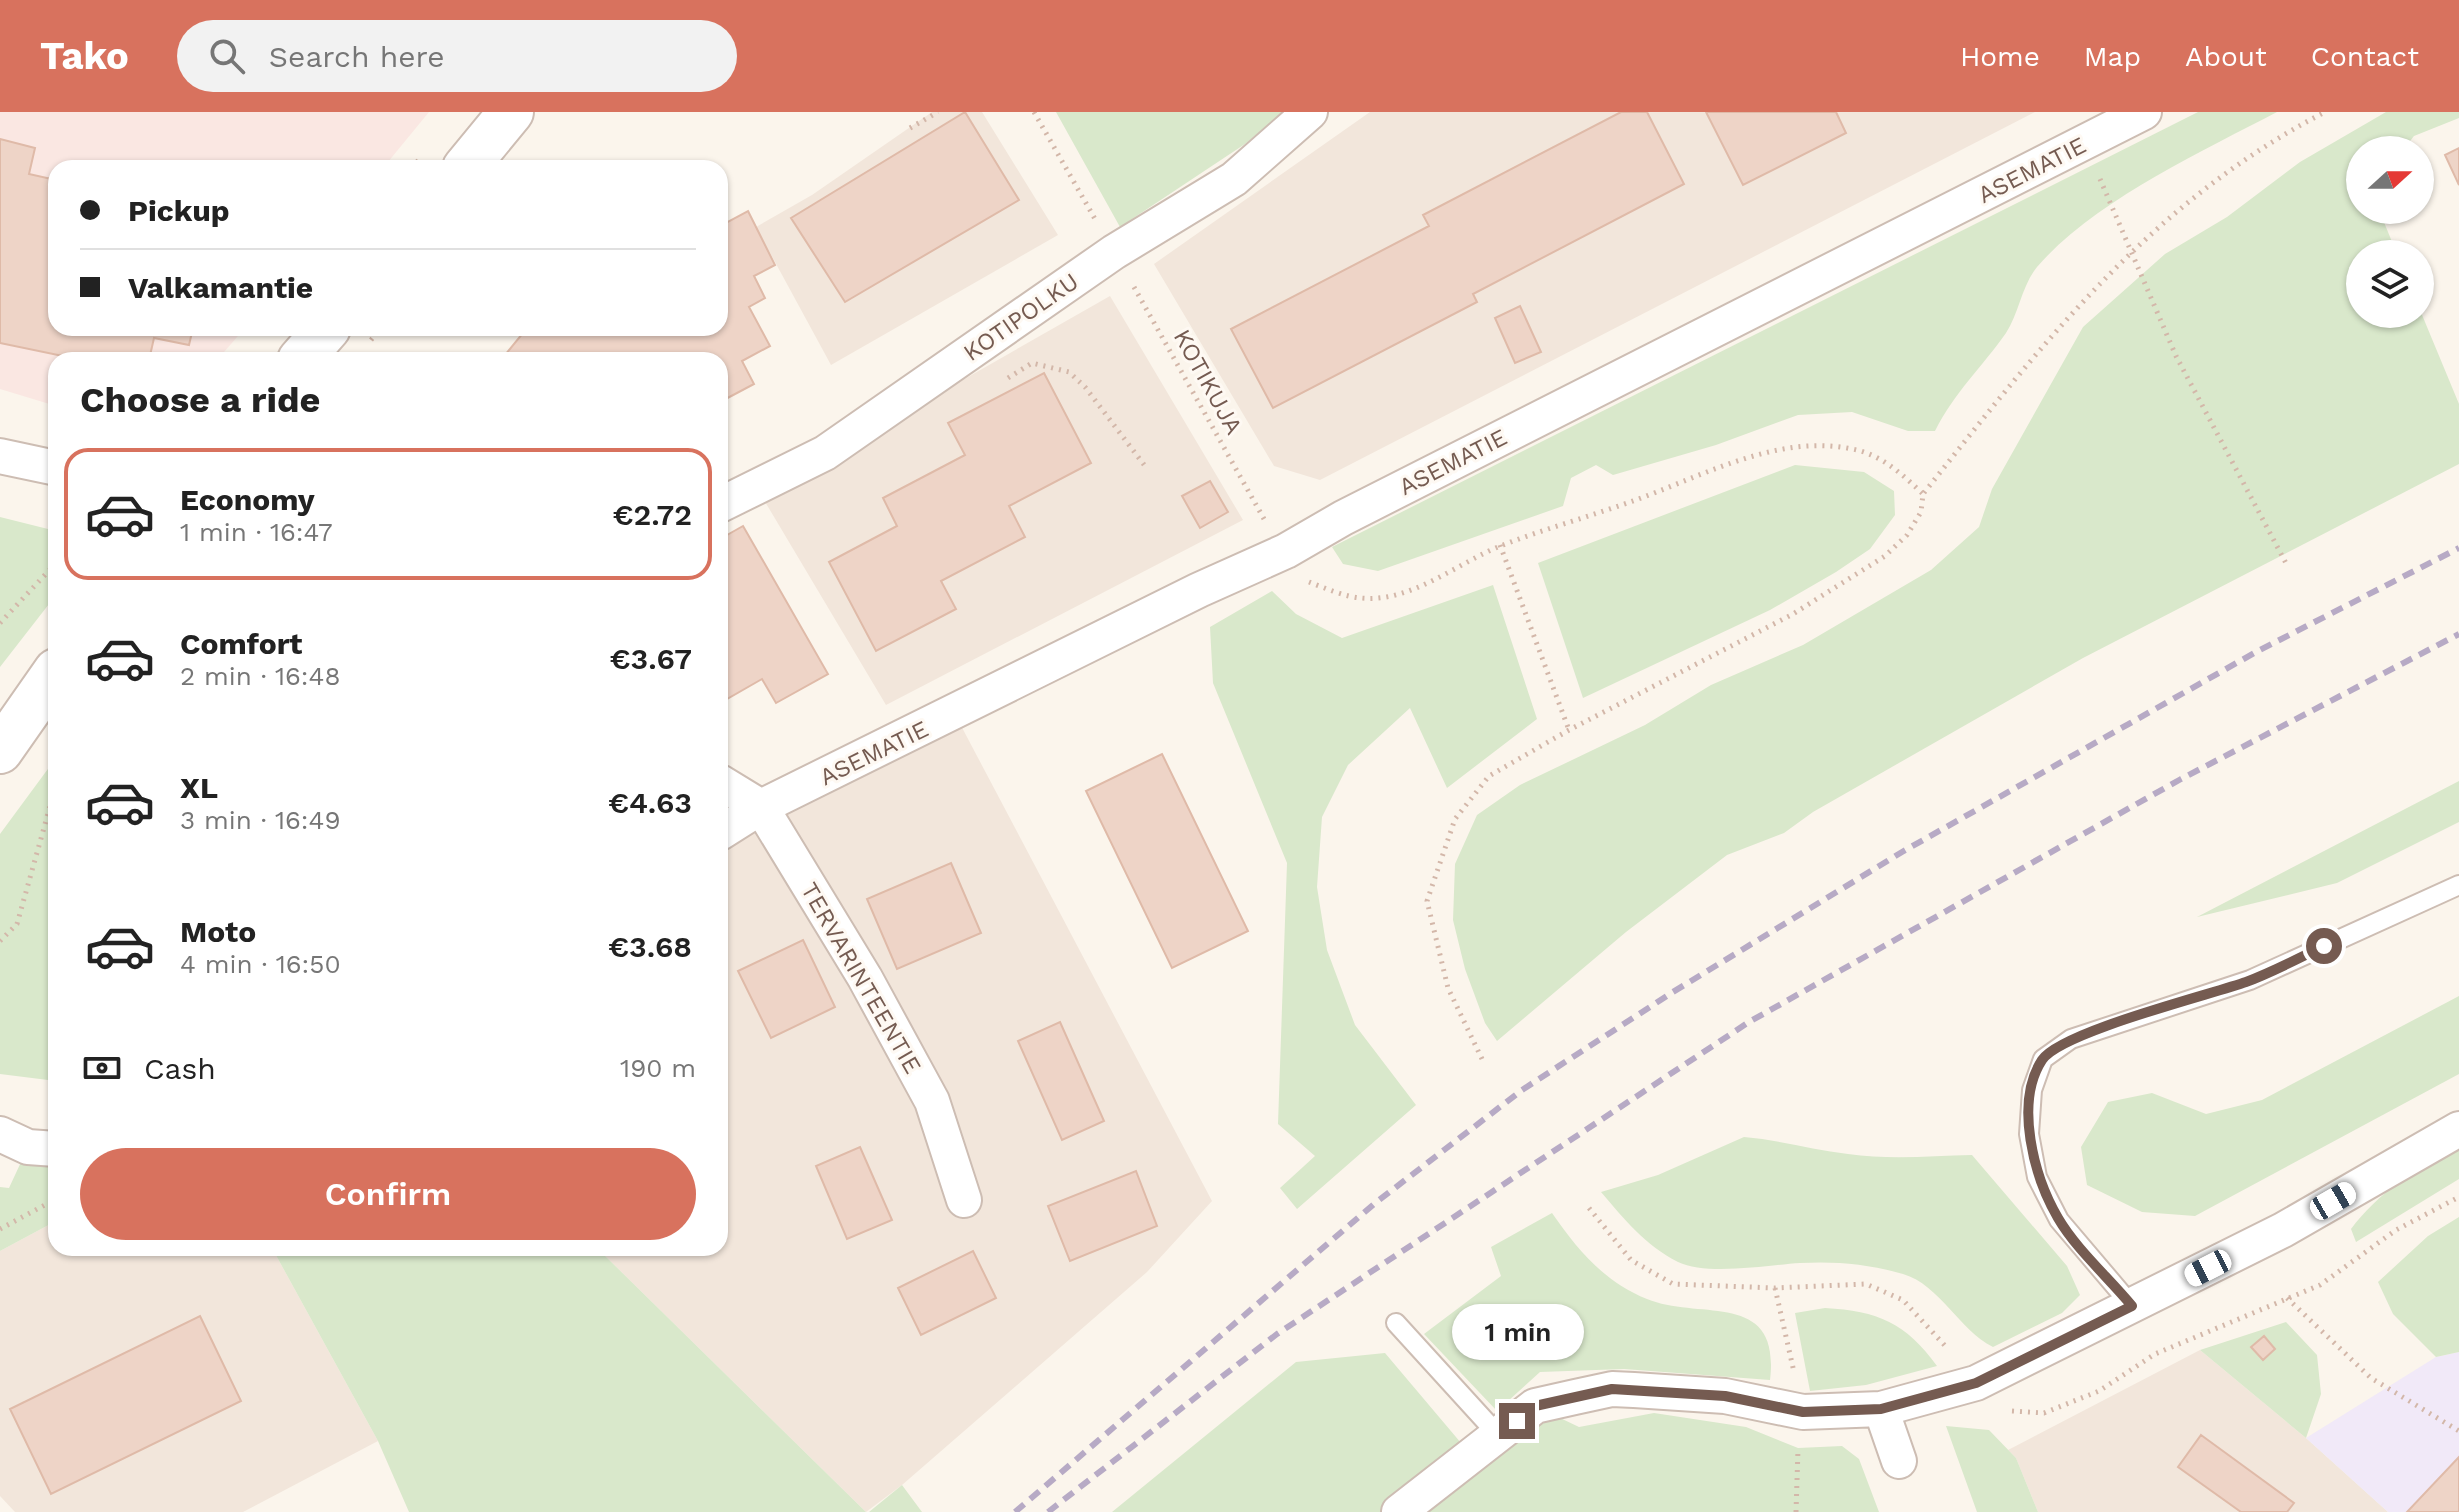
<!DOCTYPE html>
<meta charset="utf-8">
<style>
:root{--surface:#fff;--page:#f2f2f2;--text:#222;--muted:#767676;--line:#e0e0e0;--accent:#d8725e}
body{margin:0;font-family:"Work Sans",sans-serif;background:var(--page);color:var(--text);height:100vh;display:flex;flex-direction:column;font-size:30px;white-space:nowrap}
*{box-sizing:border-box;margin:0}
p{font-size:26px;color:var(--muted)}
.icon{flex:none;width:44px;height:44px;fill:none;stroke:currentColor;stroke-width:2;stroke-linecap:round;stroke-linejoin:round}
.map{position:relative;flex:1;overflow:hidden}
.panel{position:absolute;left:48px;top:240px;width:680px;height:904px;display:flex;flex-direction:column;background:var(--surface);border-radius:24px;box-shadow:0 2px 6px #0004}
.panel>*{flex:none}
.hud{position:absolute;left:48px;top:48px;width:680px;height:176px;border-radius:24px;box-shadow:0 2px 6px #0004;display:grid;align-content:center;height:176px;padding:0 32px;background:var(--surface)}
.needle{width:52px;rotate:69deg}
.tools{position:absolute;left:2346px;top:24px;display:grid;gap:16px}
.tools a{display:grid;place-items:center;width:88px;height:88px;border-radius:50%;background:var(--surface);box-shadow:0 2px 6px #0004;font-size:40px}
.end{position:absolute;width:36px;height:36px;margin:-18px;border:10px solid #755b51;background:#fff;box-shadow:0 0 0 4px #fff}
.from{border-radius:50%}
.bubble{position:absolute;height:56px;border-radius:28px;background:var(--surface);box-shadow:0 2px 6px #0004;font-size:26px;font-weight:600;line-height:56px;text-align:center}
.car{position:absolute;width:24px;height:48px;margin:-24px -12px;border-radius:10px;box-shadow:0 0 6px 2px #0007;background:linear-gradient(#fff 24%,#345 0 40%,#fff 0 76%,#345 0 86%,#fff 0)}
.hud b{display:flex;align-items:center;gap:28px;height:76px;font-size:30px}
.hud b+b{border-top:2px solid var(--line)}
.hud i{width:20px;height:20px;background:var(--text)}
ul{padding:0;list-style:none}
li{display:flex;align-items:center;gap:24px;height:132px;margin:0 16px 12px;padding:0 16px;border:4px solid transparent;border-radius:24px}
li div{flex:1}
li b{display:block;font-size:30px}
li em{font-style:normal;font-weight:600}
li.on{border-color:var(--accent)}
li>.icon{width:72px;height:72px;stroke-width:1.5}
h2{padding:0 32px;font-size:36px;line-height:96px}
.pay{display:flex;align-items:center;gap:20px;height:88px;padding:0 32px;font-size:30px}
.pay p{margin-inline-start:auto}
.button{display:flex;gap:16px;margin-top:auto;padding:16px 32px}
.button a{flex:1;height:92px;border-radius:48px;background:var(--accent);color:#fff;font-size:32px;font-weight:600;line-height:92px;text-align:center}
header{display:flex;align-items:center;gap:48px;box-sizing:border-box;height:112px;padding:0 40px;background:var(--accent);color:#fff}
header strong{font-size:38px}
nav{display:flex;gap:44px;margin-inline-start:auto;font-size:28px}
.search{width:560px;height:72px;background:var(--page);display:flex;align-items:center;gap:20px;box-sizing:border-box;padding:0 28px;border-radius:44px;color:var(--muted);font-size:30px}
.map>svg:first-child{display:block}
.residential{fill:#f2e6db}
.commercial{fill:#fae7e2}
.education{fill:#f1e9f8}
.green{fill:#d9e8cb}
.building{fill:#eed4c7;stroke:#dfbaa8;stroke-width:2}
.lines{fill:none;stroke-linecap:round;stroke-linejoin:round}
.service-casing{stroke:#cdbdb3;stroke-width:22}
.minor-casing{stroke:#cdbdb3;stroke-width:38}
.tertiary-casing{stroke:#cdbdb3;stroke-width:48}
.path{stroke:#d3b7a9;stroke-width:5;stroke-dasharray:2 6;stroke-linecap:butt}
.service{stroke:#fff;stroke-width:18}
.minor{stroke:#fff;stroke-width:34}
.tertiary{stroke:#fff;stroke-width:44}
.rail{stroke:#b7aac5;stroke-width:6;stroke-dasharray:12 8;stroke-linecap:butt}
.route{stroke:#755b51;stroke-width:10}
.labels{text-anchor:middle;stroke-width:6;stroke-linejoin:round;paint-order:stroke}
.street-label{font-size:24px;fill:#755b51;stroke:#fef9f3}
</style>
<header>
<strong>Tako</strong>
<div class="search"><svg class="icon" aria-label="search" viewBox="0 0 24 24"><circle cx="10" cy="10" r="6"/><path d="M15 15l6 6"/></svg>Search here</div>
<nav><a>Home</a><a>Map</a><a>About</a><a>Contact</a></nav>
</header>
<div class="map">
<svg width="2459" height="1400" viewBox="0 0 2459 1400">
<rect width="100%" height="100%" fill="#fbf5ec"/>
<path class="residential" d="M932,0H982L1058,123L831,253L756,115L812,83Z
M1370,0H2035L1320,368L1274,354L1154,152Z
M1110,184L1243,408L886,593L761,383Z
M958,608L1212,1089L1147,1160L902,1373L866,1400L597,1136H720V726Z
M56,1109V1136H272L378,1329L243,1400H15L0,1384V1139Z
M2200,1238L2306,1326L2388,1400H2038L2016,1346L2008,1338Z"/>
<path class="commercial" d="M0,0H429L383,56H56V216H245L217,248H56V294L0,277Z"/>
<path class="education" d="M2459,1240V1400H2388L2306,1326L2436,1245Z"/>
<path class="green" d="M1056,0H1283L1245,32L1120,115Z
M2198,0H2277C2201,40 2094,89 2037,155C2022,173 2019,201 2006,221C1982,255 1954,281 1935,319H1908L1852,300L1798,303L1716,333L1613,363L1596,353L1571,366L1563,394L1378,459L1343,452L1332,435Z
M2386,0H2459V6L2414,24L2403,38H2360V98H2379L2397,142H2360V202H2420V198L2459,292V352L2083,546L1813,700L1784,721L1727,743L1626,820L1497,929L1485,911L1465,857L1453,808L1455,752L1477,703L1520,673L1645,613L1711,573L1803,533L1931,458L1979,415L1992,377L2083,215L2165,142L2227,105L2300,50Z
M1795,353L1864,360L1894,379L1895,403L1870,437L1836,460L1770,498L1583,586L1538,451Z
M0,405L56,419V483L0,555Z
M1493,473L1537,607L1447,676L1410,596L1348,653L1322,705L1317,775L1327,838L1355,913L1416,993L1297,1097L1280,1076L1315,1044L1278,1012L1287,751L1213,571L1210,515L1272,479L1296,502L1342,526Z
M56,646V969L0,962V722Z
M2459,669V710L2337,771L2197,805Z
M2459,884V962L2195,1104L2142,1100L2087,1073L2081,1035L2108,990L2152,981L2206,1002L2262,988Z
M1744,1025C1780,1028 1813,1038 1848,1042C1889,1048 1931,1044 1972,1043L2067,1154L2080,1183L2062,1201L1993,1235C1959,1218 1940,1173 1903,1162C1869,1152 1836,1149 1800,1151C1768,1153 1707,1164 1678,1150C1645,1133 1624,1107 1601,1080L1658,1063Z
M28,1035L56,1037V1109L0,1139V1075L9,1076Z
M2459,1035V1067L2356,1130L2351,1117C2377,1082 2419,1053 2459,1035Z
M1552,1101C1577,1137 1604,1170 1647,1187C1700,1209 1781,1177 1770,1268L1624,1257L1540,1260L1497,1299L1424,1222L1501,1164L1491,1135Z
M2459,1105V1240L2436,1245L2393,1202L2378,1170L2428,1124Z
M272,1136H597L866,1400H409L378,1329Z
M1825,1196C1878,1199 1906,1211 1937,1254L1866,1273L1810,1279L1795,1201Z
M2286,1210L2317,1243L2321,1282L2306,1326L2200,1238Z
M1385,1241L1472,1344L1535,1294L1579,1315L1654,1301L1746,1315L1798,1336L1842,1334L1859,1347L1879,1400H1112L1296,1250Z
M1946,1314L1989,1318L2016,1346L2038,1400H1977Z
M902,1373L922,1400H869Z"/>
<path class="building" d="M965,0L1019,88L845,190L791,106Z
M1621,0H1647L1684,72L1473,182L1477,190L1273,296L1231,217L1429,114L1423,103Z
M1706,0H1836L1846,21L1743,73Z
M0,27L35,36L29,62L56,68V216H193L189,233L154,226L149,248H82L0,231Z
M2459,36V73L2445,43Z
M748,99L775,153L754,164L765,186L749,195L770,234L742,249L754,272L720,290V248H501L527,216H720V114Z
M1520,194L1541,240L1515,251L1495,206Z
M1044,261L1091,351L1009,394L1025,425L941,469L956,497L876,539L829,450L897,414L883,386L965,343L948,311Z
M1210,369L1228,400L1200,416L1182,384Z
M743,414L828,562L776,591L762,567L720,591V427Z
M1162,642L1248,819L1172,856L1086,679Z
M951,751L981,821L897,857L867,787Z
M803,828L835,895L771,926L738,859Z
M1060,910L1104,1009L1062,1028L1018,929Z
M860,1035L892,1108L847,1127L816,1054Z
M1136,1059L1157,1114L1070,1149L1048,1094Z
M973,1139L996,1186L921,1223L898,1176Z
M200,1204L241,1289L51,1382L10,1297Z
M2264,1224L2275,1237L2263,1248L2251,1235Z
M2201,1323L2294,1391L2287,1400H2241L2178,1355Z
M2459,1345V1400H2407Z"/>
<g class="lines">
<g class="service-casing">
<path id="service" d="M2132,1194L2059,1108L2037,1065L2029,1022L2032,978L2043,947L2071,927L2250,868L2459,773
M1396,1211L1499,1324"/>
</g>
<g class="minor-casing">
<path id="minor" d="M0,344L56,356
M720,393L825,341L1114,140L1234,67L1310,0
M720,670L761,695L865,866L932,989L964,1088
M720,721L761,695L1199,478L1286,439L1343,406L2144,0
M0,1022L28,1035L56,1037
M1881,1297L1899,1349
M1399,1400L1535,1294L1575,1285L1612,1277L1634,1278L1725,1284L1803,1300L1881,1297L1976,1271L2283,1118L2459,1017"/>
</g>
<g class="tertiary-casing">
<path id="tertiary" d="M465,56L511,0
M300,248L328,216
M0,639L56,559"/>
</g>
<path class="path" d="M1034,0L1095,107
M910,16L938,0
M412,56L421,45
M2100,67L2176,244L2288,455
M1134,175L1264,407
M371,228L381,216
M1008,266L1032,251L1069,260L1085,275L1145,354
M1500,433L1569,618
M1309,470C1325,476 1345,485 1361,486C1412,491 1458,450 1503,433C1544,417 1588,405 1630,390C1699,366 1777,321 1852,337C1881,342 1903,363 1923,382
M0,511L56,451
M0,829L17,812L56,673
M1482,947L1448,876L1427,789L1455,707L1489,664L1569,618L1793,502L1885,444L1907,423L1921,400L1923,382C2042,232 2151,90 2325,0
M1589,1096L1631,1148L1673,1172L1775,1176L1866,1172L1903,1188L1948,1237
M0,1117L56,1087
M1775,1176L1794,1260
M2287,1186L2371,1266L2459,1319
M2012,1299L2044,1301L2099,1279L2155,1242L2320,1173L2396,1118L2459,1085
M1796,1400L1798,1337"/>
<use href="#service" class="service"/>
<use href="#minor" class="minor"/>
<use href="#tertiary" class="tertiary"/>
<path class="rail" d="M1015,1400L1374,1092L1522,978L1673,880L1902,740L2256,540L2459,436
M1048,1400L1277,1222L1749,910L2181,667L2459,522"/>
</g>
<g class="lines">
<path class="route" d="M1517,1309L1535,1294L1612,1277L1725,1284L1803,1300L1881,1297L1976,1271L2132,1194C2109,1166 2076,1137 2058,1106C2034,1065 2014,991 2042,948C2060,920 2209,883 2246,870C2273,860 2299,846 2324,834"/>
</g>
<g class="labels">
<g class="street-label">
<text transform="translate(2032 58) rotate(-27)" y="8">ASEMATIE</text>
<text transform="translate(1021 205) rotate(-35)" y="8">KOTIPOLKU</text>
<text transform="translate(1208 270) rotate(61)" y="8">KOTIKUJA</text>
<text transform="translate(1453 350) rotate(-27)" y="8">ASEMATIE</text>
<text transform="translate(874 641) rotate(-26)" y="8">ASEMATIE</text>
<text transform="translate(861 866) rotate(60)" y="8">TERVARINTEENTIE</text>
</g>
</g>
</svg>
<div class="tools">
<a><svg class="needle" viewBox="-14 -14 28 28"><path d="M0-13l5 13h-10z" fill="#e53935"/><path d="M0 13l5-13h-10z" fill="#767676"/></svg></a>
<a><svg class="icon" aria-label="layers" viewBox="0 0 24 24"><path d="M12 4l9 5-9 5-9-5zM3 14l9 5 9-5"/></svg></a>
</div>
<i class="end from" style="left:2324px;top:834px"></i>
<i class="end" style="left:1517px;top:1309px"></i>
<div class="bubble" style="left:1452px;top:1192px;width:132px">1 min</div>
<i class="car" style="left:2333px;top:1089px;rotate:60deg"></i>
<i class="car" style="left:2208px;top:1156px;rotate:243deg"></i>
<div class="hud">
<b><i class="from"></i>Pickup</b>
<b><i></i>Valkamantie</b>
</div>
<section class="panel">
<h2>Choose a ride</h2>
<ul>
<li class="on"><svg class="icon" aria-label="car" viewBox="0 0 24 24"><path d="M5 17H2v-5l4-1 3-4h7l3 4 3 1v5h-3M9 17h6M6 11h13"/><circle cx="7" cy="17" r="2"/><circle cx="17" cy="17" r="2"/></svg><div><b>Economy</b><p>1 min · 16:47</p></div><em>€2.72</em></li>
<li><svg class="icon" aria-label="car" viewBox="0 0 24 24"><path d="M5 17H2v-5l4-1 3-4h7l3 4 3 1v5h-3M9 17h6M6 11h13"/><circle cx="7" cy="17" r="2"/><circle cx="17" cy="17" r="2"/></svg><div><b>Comfort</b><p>2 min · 16:48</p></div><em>€3.67</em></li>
<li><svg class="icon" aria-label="car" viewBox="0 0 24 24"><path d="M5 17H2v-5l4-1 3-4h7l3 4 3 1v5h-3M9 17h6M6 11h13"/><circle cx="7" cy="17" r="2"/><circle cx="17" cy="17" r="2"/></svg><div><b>XL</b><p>3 min · 16:49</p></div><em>€4.63</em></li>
<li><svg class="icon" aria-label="car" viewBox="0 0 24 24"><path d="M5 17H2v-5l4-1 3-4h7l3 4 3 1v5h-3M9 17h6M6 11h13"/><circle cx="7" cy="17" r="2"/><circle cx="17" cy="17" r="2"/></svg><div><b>Moto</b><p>4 min · 16:50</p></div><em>€3.68</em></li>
</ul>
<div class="pay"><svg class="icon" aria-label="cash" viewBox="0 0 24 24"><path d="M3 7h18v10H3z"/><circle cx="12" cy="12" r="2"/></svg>Cash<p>190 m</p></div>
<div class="button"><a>Confirm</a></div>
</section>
</div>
